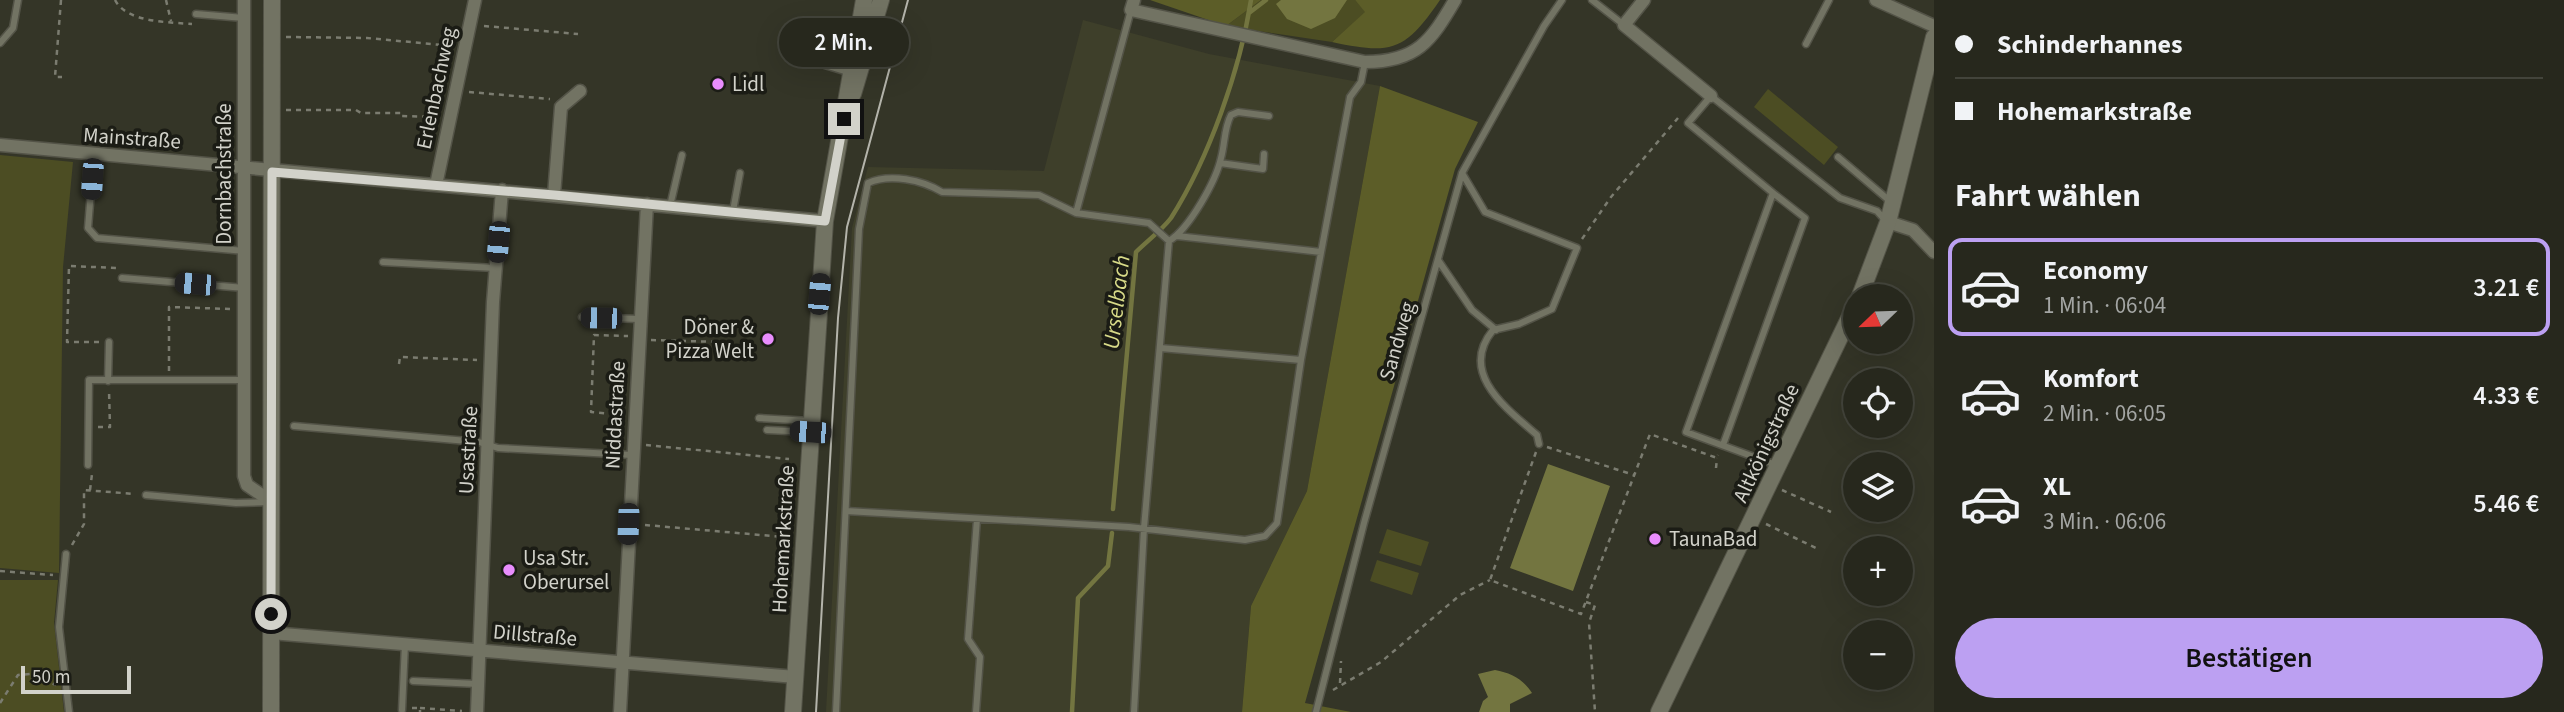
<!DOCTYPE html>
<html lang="de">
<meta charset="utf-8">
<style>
:root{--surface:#27281d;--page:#2f3026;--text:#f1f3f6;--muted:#a4a6a4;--line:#43443b;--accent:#bca0f2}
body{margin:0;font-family:"Source Sans 3",sans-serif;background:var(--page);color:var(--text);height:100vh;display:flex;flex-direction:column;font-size:26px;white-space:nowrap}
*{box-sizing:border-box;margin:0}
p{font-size:23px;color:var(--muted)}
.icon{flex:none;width:38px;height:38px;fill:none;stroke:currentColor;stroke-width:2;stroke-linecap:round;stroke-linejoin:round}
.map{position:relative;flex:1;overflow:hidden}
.details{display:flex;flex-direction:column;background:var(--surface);width:630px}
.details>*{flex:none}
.top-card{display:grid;align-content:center;height:154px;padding:0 21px;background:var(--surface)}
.needle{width:46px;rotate:247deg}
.fabs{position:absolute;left:1843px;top:284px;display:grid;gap:14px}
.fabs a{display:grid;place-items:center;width:70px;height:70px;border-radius:50%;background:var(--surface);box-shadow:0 7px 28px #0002,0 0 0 2px var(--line);font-size:35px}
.scale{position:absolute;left:21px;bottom:18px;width:110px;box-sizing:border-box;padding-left:7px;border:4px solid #d2d2ca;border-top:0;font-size:19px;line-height:24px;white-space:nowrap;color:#d2d2ca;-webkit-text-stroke:5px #1b1c15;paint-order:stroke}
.end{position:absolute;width:32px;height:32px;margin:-16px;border:9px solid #d2d2ca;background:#111;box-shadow:0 0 0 4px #111}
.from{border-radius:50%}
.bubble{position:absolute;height:49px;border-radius:24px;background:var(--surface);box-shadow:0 7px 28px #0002,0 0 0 2px var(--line);font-size:23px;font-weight:600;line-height:49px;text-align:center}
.car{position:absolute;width:21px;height:42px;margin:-21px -10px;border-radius:9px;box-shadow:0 0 5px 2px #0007;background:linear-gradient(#222 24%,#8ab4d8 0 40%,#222 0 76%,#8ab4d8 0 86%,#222 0)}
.top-card b{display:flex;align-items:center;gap:24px;height:66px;font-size:26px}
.top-card b+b{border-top:2px solid var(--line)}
.top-card i{width:18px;height:18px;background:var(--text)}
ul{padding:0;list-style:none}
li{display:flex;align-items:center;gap:21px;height:98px;margin:0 14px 10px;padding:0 7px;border:4px solid transparent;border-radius:14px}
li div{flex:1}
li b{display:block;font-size:26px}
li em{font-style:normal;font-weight:600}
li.selected{border-color:var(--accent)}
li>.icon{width:63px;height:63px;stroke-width:1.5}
h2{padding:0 21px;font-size:32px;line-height:84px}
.action{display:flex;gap:14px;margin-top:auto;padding:14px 21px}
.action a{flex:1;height:80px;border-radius:42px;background:var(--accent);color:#111;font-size:28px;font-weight:600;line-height:80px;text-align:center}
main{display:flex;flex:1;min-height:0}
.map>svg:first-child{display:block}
.built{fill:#3e3f2a}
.green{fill:#4c4d23}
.forest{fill:#5c5d28}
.water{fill:#737540}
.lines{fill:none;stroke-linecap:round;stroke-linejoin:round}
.stream{stroke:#737540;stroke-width:4.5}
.lane-casing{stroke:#535347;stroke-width:9}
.street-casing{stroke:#535347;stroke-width:15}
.secondary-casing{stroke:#535347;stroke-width:18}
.path{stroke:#7b7c70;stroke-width:2.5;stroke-dasharray:5 5;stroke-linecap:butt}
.lane{stroke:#727363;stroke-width:6}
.street{stroke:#727363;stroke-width:12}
.secondary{stroke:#727363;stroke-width:16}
.tram{stroke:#b4b4ab;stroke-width:2}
.route{stroke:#d2d2ca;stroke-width:9}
.poi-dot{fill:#e98dfd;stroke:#1b1c15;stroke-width:2.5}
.labels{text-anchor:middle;stroke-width:7;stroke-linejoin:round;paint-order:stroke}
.poi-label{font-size:21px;fill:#d2d2ca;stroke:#1b1c15;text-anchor:start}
.street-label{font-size:21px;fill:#d2d2ca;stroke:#1b1c15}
.water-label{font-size:23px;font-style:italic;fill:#d7da88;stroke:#1b1c15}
</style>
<main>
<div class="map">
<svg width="1934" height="712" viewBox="0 0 1934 712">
<rect width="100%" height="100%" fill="#343527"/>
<path class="built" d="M1083,20L1209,54L1380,86L1307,491L1251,606L1242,712H826L852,228L868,167L1044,171Z"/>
<path class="green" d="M1261,0H1355L1366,12L1332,42L1226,26Z
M1768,89L1838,147L1824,165L1754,107Z
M0,155L73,162L63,267L59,573L0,568Z
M1387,529L1429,542L1421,566L1379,553Z
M1377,560L1419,573L1412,595L1370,581Z
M0,580H58L54,623L64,712H0Z"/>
<path class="forest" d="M1150,0H1261L1226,26Z
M1355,0H1440C1405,51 1392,55 1332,42L1365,12Z
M1380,86L1478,122L1455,169L1305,703L1351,712H1242L1251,606L1307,491Z"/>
<path class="water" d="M1281,0H1347L1335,18L1311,29L1287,19L1276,4Z
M1548,464L1610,486L1573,591L1510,568Z
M1495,670C1511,673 1523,679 1532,693L1510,704V712H1479L1483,701L1488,697L1478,674Z"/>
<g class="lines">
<path class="stream" d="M1249,13L1266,0
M1113,509L1136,252C1147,241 1162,230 1171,218C1209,158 1240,70 1251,0
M1072,712L1078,598L1108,566L1112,533"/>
<g class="lane-casing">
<path id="lane" d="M1592,0L1624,25
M196,14L244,18
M0,43L13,28L18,0
M1806,44L1829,0
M818,63L851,73
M94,154L88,228L97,238L245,251
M1838,157L1891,202
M1220,163L1263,169L1264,154
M1462,173L1485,212L1577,248L1552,309L1519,324L1493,330C1458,373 1506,408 1537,435L1539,444
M670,206L682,155
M733,211L740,173
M1076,213L1149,223L1169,241
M1177,236L1321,252
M1438,260L1472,310L1496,330
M383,262L495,268
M122,278L245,288
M582,317L639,319
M1160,348L1301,360
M108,381L109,342
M759,418L810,421
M294,426L479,442L498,448L632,455
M767,430L810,432
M1723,445L1805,218L1773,193
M88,465L89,380H244
M1776,465L1686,432L1773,193L1688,123L1711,96L1840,198L1877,211L1886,221
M146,495L236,503L269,502
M846,511L1129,527L1245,540L1265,536L1277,523L1301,360L1350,97L1361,82L1365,62
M66,554L59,627L69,712
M413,681L478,684
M402,710L405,644
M836,712L859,229L868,183C890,173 922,180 942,192L1039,195L1076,213L1131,10
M976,712L980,657L968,639L977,519
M1134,712L1144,528L1169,241C1189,229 1216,181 1221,158C1225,144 1224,128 1231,115L1238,112L1269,116
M1316,712L1364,523L1462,173L1544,26L1562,0"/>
</g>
<g class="street-casing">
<path id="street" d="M244,0V476L247,485L272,502
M1134,0L1131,10L1365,62C1417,62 1431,41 1455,0
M1644,0L1624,25L1711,96
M1876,0L1934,26
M0,145L825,221
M436,185L475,0
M554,195L561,107L580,91
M1888,222L1913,230L1934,252
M271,633L796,677
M477,712L493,302L502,190
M620,712L647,204"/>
</g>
<g class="secondary-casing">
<path id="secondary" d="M853,94L881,0
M1860,296L1888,222L1934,37
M271,712L272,0
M793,712L825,221L864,0
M1659,712L1855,306"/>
</g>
<path class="path" d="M61,0L55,77H62
M115,0C127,23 169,22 192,24
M166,0L171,21
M484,26L578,34
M286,37L367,38L453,46
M469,92L550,99
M286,110H356L361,113H402V116L436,117
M1582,239L1611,197L1678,118
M651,340L720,342
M99,342H67L69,266L118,268
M399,364L400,357L477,360
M169,371V307L231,309
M624,415L591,412L594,335L628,336
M98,427H110L109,390
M646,445L789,459
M1547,447L1634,475
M1536,452L1490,580L1581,614L1650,434L1717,458L1718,455
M1716,468L1717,458
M90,490L92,474
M1782,490L1831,512
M1766,524L1818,549
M645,525L784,537
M72,545L84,524V490L135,494
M0,571L53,575
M1586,602L1595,605L1589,623L1595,712
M1340,683L1341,661
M1333,690L1381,662L1460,595L1490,580
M0,703L18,675L31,674L56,685
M412,708H420V712
M420,708L462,711"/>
<use href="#lane" class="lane"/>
<use href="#street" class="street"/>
<use href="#secondary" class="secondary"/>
<path class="tram" d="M816,712L838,318L847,227L908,0"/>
</g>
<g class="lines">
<path class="route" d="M271,614L272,172L554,195L825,221L844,119"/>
</g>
<g class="poi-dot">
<circle cx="718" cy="84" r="7"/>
<circle cx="768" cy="339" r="7"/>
<circle cx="1655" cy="539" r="7"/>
<circle cx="509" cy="570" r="7"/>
</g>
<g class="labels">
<g class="poi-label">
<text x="732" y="91">Lidl</text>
<text x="754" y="334" text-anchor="end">Döner &amp;<tspan x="754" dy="24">Pizza Welt</tspan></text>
<text x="1669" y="546">TaunaBad</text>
<text x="523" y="565">Usa Str.<tspan x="523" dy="24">Oberursel</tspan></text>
</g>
<g class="street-label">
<text transform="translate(436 88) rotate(-78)" y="7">Erlenbachweg</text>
<text transform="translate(132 138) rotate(4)" y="7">Mainstraße</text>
<text transform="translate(224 174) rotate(-90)" y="7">Dornbachstraße</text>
<text transform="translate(1397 341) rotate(-74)" y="7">Sandweg</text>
<text transform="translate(615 415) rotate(-87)" y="7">Niddastraße</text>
<text transform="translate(1766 443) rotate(-65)" y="7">Altkönigstraße</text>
<text transform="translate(468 450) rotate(-87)" y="7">Usastraße</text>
<text transform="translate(783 539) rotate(-87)" y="7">Hohemarkstraße</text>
<text transform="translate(535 635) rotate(5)" y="7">Dillstraße</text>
</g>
<g class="water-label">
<text transform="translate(1116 302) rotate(-83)" y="8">Urselbach</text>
</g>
</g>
</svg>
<div class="fabs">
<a><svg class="needle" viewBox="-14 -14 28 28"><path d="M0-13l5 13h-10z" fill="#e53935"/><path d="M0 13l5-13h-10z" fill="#a4a6a4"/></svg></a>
<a><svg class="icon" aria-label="locate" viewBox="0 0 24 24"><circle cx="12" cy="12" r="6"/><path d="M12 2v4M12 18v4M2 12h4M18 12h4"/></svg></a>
<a><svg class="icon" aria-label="layers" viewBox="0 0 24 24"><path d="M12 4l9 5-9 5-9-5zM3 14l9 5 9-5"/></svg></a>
<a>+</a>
<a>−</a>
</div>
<div class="scale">50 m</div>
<i class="end from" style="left:271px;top:614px"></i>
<i class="end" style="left:844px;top:119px"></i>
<div class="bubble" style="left:779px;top:18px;width:130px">2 Min.</div>
<i class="car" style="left:92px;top:179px;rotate:184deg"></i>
<i class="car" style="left:498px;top:242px;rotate:185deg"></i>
<i class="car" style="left:195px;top:284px;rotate:275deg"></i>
<i class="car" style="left:819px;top:294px;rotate:5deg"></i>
<i class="car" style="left:601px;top:318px;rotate:271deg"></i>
<i class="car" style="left:810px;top:432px;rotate:274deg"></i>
<i class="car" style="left:628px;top:524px;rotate:182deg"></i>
</div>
<section class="details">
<div class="top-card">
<b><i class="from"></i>Schinderhannes</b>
<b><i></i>Hohemarkstraße</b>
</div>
<h2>Fahrt wählen</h2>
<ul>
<li class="selected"><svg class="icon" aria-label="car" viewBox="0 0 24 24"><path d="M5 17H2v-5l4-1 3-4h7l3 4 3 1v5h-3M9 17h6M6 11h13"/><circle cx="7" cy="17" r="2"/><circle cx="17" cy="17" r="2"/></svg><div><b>Economy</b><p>1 Min. · 06:04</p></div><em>3.21 €</em></li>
<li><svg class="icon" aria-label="car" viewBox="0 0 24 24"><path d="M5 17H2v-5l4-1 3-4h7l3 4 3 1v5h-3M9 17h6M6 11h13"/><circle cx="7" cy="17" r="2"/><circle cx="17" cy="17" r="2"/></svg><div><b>Komfort</b><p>2 Min. · 06:05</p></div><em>4.33 €</em></li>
<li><svg class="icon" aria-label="car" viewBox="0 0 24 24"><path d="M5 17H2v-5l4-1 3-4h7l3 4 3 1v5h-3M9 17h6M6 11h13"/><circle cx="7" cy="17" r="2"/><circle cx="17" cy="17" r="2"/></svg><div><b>XL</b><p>3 Min. · 06:06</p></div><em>5.46 €</em></li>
</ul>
<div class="action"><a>Bestätigen</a></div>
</section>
</main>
